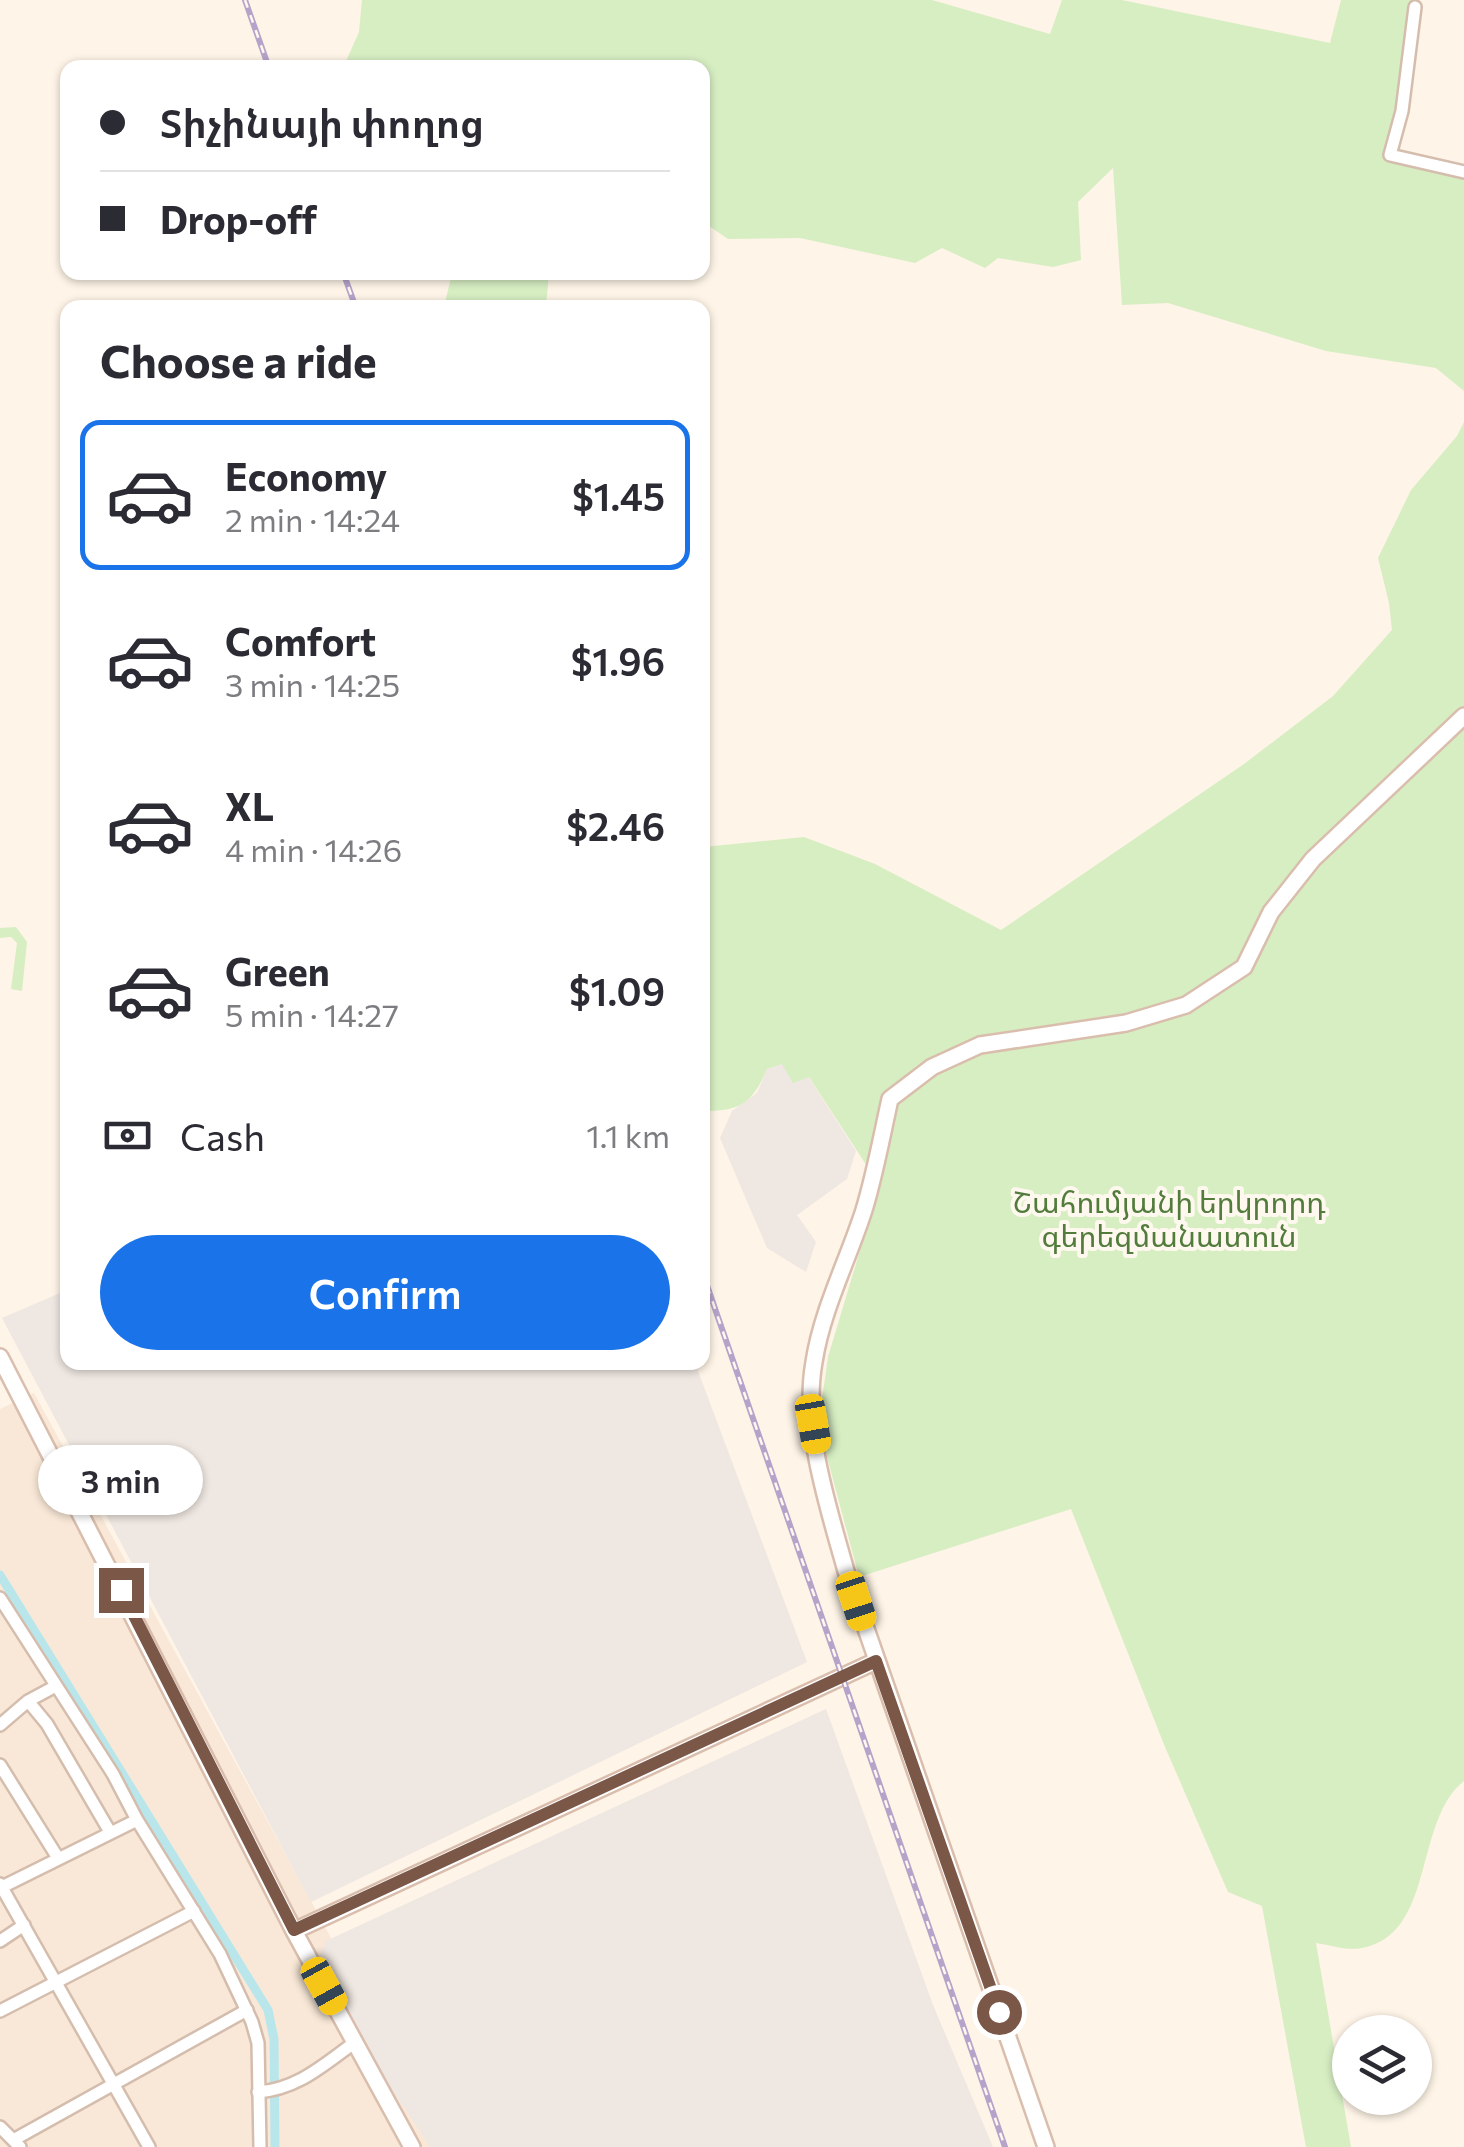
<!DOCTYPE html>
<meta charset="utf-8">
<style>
:root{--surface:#fff;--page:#f2f2f3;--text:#2b2b33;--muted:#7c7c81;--line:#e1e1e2;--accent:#1a73e8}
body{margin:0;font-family:Commissioner,"Noto Sans Armenian",sans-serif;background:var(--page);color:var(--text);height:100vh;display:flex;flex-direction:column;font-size:38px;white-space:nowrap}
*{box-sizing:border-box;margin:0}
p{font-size:32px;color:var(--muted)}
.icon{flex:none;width:55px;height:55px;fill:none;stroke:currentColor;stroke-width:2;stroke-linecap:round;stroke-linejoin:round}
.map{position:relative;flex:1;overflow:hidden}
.panel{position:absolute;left:60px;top:300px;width:650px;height:1070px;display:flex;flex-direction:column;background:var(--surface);border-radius:20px;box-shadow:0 2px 8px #0004}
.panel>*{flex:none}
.banner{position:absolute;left:60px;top:60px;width:650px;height:220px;border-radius:20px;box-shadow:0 2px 8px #0004;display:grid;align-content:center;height:220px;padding:0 40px;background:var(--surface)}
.tools{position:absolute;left:1332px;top:2015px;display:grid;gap:20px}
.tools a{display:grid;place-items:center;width:100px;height:100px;border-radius:50%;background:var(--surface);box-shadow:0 2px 8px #0004;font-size:50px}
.end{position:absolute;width:45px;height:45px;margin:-22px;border:12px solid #7b5748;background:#fff;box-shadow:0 0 0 5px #fff}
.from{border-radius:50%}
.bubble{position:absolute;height:70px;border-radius:35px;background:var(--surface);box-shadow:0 2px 8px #0004;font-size:32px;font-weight:600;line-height:70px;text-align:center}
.car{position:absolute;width:30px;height:60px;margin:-30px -15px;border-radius:12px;box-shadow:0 0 8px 2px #0007;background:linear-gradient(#f5c518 24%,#345 0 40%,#f5c518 0 76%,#345 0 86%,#f5c518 0)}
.banner b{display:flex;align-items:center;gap:35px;height:95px;font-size:38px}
.banner b+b{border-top:2px solid var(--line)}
.banner i{width:25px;height:25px;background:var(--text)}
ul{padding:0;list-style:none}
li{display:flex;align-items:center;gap:30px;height:150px;margin:0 20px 15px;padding:0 20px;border:5px solid transparent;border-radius:20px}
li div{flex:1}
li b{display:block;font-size:38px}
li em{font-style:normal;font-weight:600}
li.on{border-color:var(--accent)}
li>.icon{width:90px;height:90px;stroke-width:1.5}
h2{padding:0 40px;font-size:45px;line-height:120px}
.pay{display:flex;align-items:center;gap:25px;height:110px;padding:0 40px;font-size:38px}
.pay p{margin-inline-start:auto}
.button{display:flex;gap:20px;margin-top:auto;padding:20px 40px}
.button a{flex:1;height:115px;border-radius:60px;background:var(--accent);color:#fff;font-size:40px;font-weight:600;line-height:115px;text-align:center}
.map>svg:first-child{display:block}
.residential{fill:#f9e8d7}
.industrial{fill:#efe7e1}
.green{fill:#d7eec3}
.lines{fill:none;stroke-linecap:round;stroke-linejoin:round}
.canal{stroke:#b9e6eb;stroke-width:9}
.street-casing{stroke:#d5bdae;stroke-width:16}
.secondary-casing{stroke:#dabead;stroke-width:20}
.street{stroke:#fff;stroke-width:11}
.secondary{stroke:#fff;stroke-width:15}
.rail-casing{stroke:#b6a3ca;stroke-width:6}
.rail{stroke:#fff8ef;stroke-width:2.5;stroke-dasharray:8;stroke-linecap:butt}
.route{stroke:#7b5748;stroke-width:12}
.labels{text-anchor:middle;stroke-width:8;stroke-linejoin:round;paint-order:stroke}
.park-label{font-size:30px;fill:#527c3c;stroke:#fff8ef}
</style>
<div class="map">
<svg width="1464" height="2147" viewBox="0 0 1464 2147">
<rect width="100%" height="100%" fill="#fef4e7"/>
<path class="residential" d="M34,1393L324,1925L442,2147H0V1409Z"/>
<path class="industrial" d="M782,1064L808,1076L856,1151L847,1179L797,1215L816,1242L806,1272L767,1248L720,1138L732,1111L757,1093L767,1069Z
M67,1290L68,1362L695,1363L807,1662L311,1902L2,1318Z
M826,1709L933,2005L993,2147H431L384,2078L319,1958L326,1941Z"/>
<path class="green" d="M362,0H932L1050,34L1062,0H1122L1330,43L1341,0H1413L1403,91L1388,151L1464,170V391L1436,368L1326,351L1168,303L1122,305L1113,168L1078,202L1081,260L1053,267L998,258L985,268L942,248L915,263L800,238L728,239L703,222L702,68H343L359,32Z
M452,273H549L546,307H444Z
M1464,422V1781C1413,1821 1436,1934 1362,1948C1347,1951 1330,1945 1316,1943L1351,2147H1306L1262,1906L1228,1892L1165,1747L1071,1509L859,1577L825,1449L822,1399L828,1357L873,1207L876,1180L809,1077L793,1083L782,1064L767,1069C752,1104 740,1111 703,1111V847L804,837L875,864L1001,930L1244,764L1333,696L1392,630L1389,603L1378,558L1411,490L1457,436Z
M16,927L27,942L22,991L11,989L17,943L11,937L0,938V928Z"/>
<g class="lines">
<path class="canal" d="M0,1575L268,2010L274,2039L275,2147"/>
<g class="street-casing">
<path id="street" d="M1415,7L1402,111L1390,155L1464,172
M0,1598L113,1774L137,1820L220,1954L252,2022L258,2043L260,2147
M28,1701L47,1724L110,1832
M0,1725L28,1701L54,1687
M0,1765L58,1858
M0,1884L149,2147
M2,1887L137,1820
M0,1941L24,1925
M0,2011L194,1911
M258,2092C298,2089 323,2065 354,2043
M0,2127L20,2147
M15,2139L247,2010"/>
</g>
<g class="secondary-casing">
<path id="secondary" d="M0,1357L294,1931L412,2147
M294,1931L876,1661
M1046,2147L846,1571C828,1506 802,1430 814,1362C822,1310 848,1260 864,1210C875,1174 882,1135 890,1099L932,1067L980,1045L1126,1023L1186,1005L1244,967L1271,912L1313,859L1464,716"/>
</g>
<use href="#street" class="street"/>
<use href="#secondary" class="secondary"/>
<g class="rail-casing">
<path id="rail" d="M245,0L269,68
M343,272L356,308
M702,1271L1005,2147"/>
</g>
<use href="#rail" class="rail"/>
</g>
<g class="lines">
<path class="route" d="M121,1590L294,1930L876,1661L999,2012"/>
</g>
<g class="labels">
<g class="park-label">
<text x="1169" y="1213">Շահումյանի երկրորդ<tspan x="1169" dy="34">գերեզմանատուն</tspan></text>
</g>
</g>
</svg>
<div class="tools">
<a><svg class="icon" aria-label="layers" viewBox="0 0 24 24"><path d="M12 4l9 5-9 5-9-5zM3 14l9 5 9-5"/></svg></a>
</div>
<i class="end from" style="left:999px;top:2012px"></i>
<i class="end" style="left:121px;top:1590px"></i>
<div class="bubble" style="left:38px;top:1445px;width:165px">3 min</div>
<i class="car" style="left:813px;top:1424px;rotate:170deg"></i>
<i class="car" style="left:856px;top:1601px;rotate:162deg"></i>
<i class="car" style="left:324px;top:1986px;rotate:151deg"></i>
<div class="banner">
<b><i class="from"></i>Տիչինայի փողոց</b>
<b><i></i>Drop-off</b>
</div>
<section class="panel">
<h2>Choose a ride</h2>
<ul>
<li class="on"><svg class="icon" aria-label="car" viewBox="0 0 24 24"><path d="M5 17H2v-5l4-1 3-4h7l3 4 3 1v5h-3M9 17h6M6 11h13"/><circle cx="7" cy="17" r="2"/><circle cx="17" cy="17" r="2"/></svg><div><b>Economy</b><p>2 min · 14:24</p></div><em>$1.45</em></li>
<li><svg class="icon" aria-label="car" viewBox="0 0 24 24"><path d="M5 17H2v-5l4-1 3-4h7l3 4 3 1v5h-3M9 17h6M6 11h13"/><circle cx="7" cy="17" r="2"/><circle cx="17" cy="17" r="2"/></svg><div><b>Comfort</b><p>3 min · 14:25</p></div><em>$1.96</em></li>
<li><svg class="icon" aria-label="car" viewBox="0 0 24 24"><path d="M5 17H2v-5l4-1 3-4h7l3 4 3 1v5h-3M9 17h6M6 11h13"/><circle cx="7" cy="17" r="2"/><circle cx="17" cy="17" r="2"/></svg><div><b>XL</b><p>4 min · 14:26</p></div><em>$2.46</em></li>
<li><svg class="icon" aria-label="car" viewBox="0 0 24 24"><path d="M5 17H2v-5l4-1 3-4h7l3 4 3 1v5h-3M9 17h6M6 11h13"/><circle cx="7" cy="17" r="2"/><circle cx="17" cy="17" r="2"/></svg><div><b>Green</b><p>5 min · 14:27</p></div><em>$1.09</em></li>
</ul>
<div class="pay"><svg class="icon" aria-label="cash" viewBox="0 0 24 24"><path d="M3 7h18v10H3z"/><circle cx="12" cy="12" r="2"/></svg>Cash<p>1.1 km</p></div>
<div class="button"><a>Confirm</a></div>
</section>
</div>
